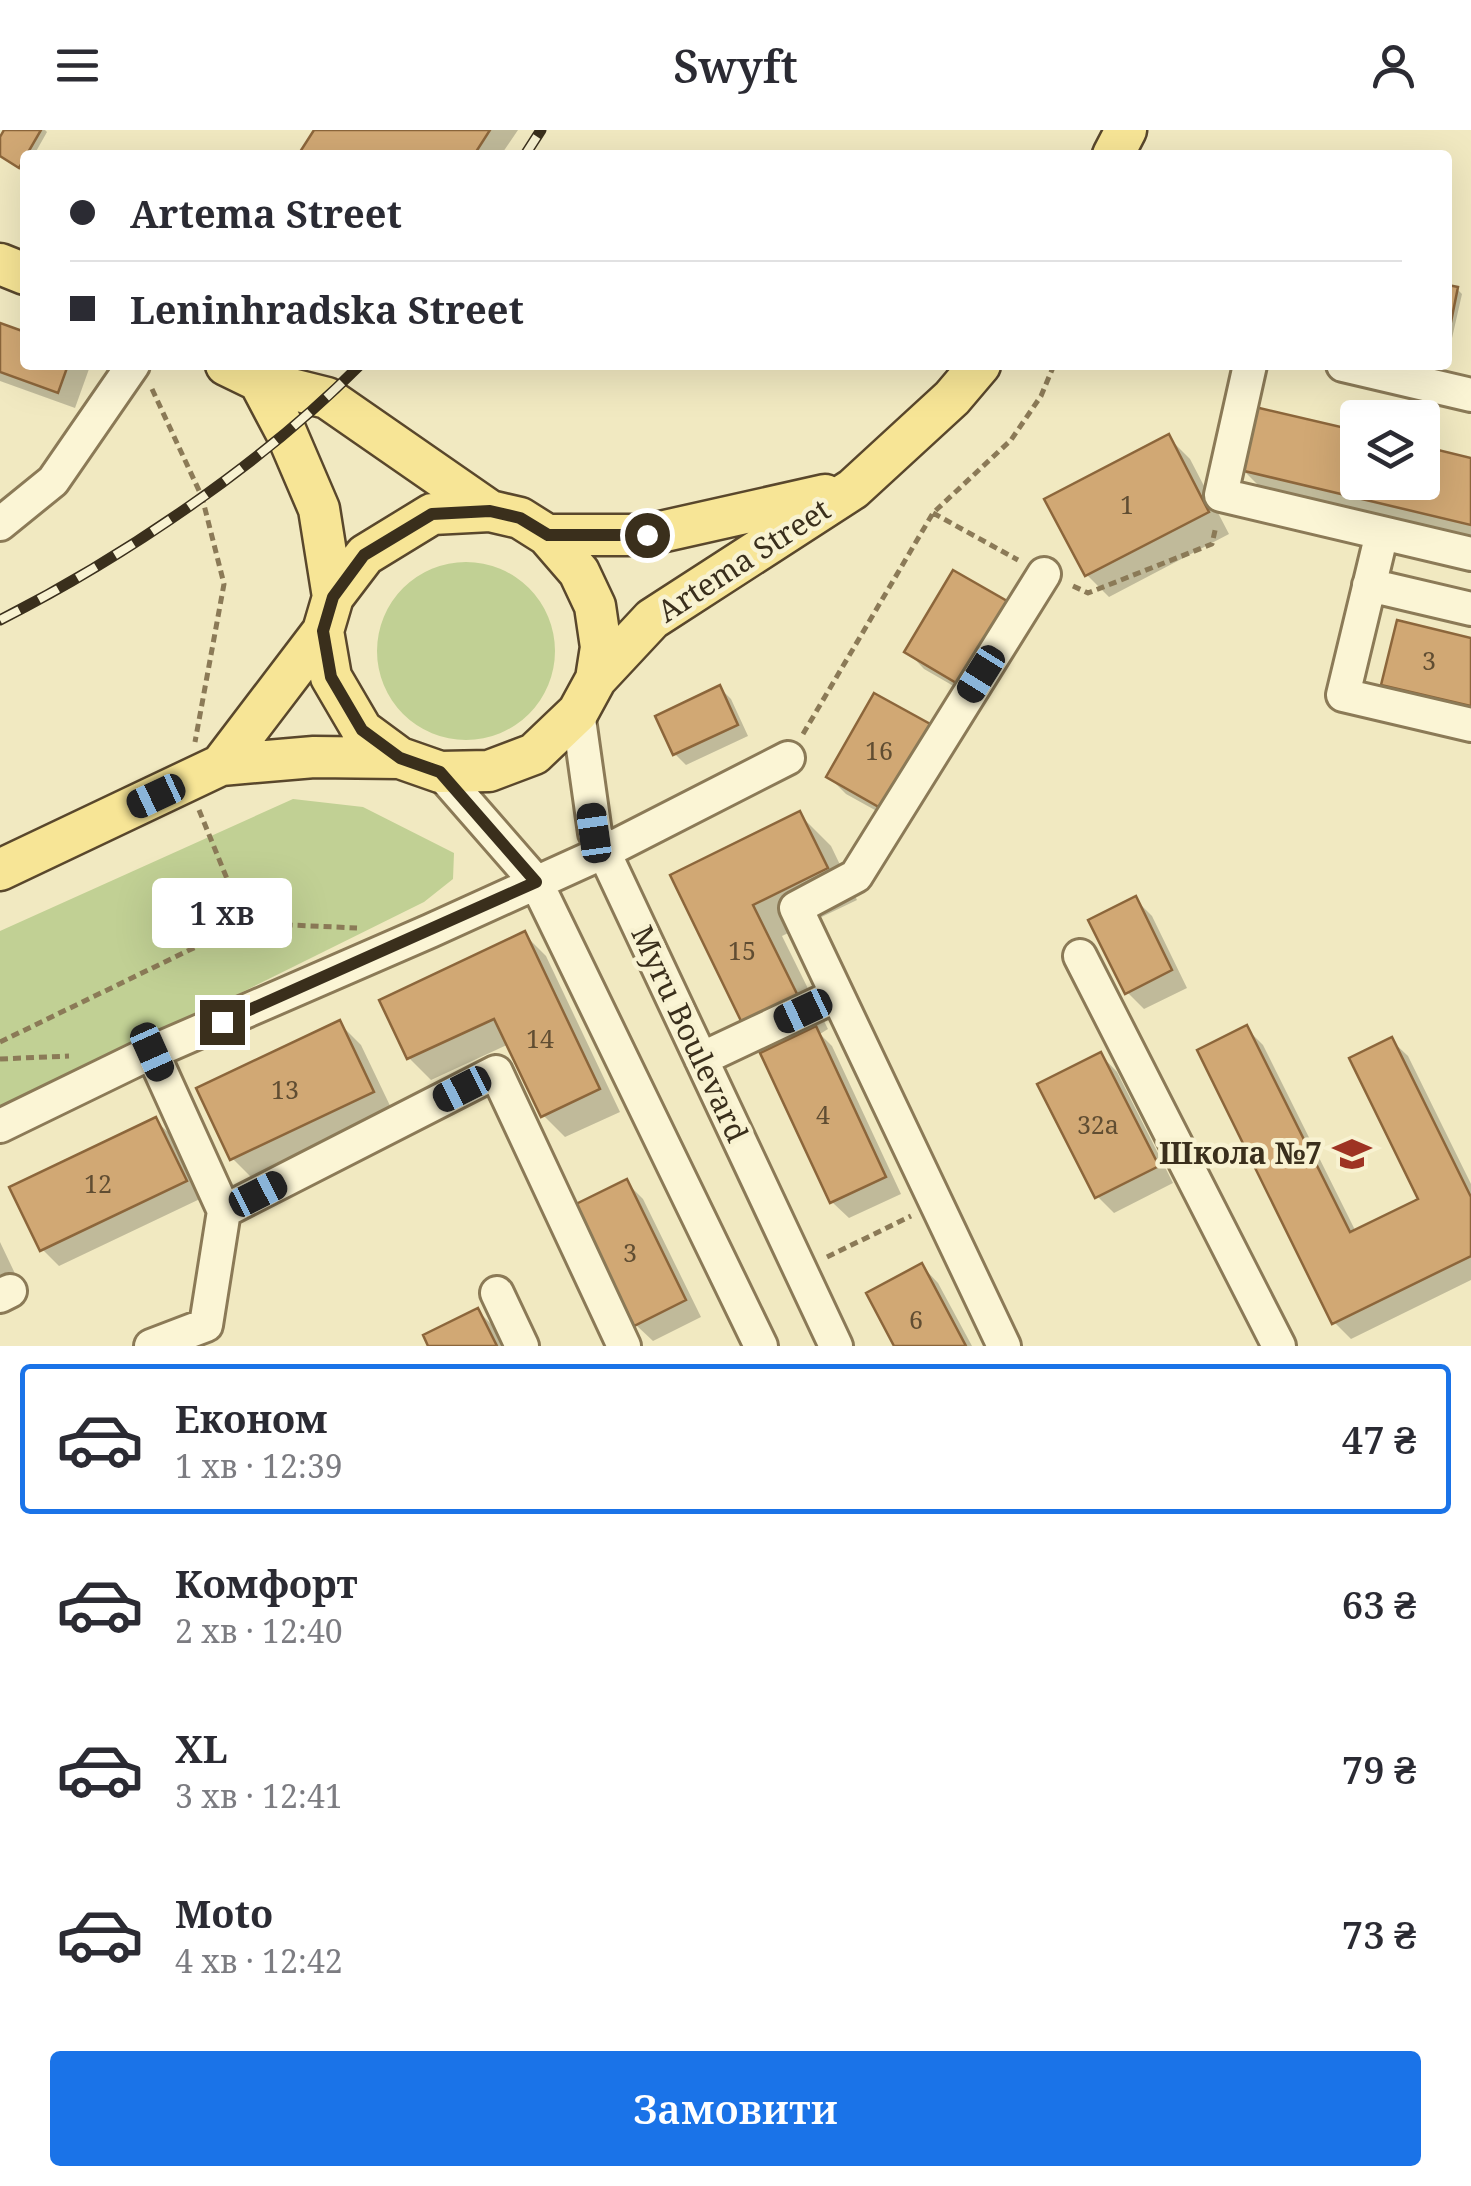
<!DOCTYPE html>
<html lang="uk">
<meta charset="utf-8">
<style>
:root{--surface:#fff;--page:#f7f7f7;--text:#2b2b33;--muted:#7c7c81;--line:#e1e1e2;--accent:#1a73e8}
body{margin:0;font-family:"Noto Serif",serif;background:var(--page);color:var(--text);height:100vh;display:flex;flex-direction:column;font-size:38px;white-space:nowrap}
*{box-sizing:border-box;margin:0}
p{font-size:32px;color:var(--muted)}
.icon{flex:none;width:55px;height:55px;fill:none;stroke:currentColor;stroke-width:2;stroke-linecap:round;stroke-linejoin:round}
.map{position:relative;height:1216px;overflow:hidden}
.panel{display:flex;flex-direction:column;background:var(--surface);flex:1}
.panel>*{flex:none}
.banner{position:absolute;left:20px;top:20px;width:1432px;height:220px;border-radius:10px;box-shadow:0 10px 40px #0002;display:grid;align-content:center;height:220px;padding:0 50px;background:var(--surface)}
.fabs{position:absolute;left:1340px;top:270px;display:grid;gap:20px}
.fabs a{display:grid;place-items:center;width:100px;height:100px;border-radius:10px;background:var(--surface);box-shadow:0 10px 40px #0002;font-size:50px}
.end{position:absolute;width:45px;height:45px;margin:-22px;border:12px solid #3a2f1c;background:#fff;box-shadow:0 0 0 5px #fff}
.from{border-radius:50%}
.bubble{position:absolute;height:70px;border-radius:10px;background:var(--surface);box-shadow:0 10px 40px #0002;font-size:32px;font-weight:600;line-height:70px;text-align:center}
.car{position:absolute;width:30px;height:60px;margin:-30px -15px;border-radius:12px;box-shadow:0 0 8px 2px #0007;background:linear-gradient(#222 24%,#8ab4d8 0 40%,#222 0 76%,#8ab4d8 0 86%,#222 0)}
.banner b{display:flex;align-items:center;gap:35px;height:95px;font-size:38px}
.banner b+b{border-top:2px solid var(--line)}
.banner i{width:25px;height:25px;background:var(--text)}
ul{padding:18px 0 0;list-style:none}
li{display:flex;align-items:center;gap:30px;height:150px;margin:0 20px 15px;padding:0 30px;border:5px solid transparent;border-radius:10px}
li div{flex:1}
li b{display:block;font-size:38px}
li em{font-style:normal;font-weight:600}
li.on{border-color:var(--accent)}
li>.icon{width:90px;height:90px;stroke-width:1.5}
.button{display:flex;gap:20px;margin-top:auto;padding:20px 50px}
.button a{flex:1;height:115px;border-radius:10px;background:var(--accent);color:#fff;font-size:40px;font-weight:600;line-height:115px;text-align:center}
header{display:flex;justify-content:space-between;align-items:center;height:130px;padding:0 50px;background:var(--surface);font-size:45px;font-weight:600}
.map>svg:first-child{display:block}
.green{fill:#c1d094}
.shadow{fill:#0003}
.building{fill:#d1a874;stroke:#8c663b;stroke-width:2.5}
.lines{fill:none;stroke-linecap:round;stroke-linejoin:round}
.minor-casing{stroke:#8b7a57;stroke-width:38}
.major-casing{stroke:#59472c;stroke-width:45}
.path{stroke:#8b7a57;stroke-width:5;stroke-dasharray:8 5;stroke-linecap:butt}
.minor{stroke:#fbf5d5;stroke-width:32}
.major{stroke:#f7e596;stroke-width:40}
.rail-casing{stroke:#3a2f1c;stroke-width:11}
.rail{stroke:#f8f2d1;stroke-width:8;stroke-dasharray:22;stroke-linecap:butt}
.route{stroke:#3a2f1c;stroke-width:12}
.labels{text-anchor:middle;stroke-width:9;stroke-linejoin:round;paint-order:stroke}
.number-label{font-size:25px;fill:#604d32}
.street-label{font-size:30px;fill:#3a2f1c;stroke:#f8f2d1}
.poi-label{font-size:30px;font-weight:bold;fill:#3a2f1c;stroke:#f8f2d1;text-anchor:end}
</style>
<header><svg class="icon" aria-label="menu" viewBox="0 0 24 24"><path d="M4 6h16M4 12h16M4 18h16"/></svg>Swyft<svg class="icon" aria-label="person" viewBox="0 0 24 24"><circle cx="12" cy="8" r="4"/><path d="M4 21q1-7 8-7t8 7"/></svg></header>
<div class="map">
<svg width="1471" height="1216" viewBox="0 0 1471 1216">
<rect width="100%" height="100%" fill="#f1e9c1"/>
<path class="green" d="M377 521a89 89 0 1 1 178 0a89 89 0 1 1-178 0Z
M293,669L363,677L454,723L453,749L424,772L0,982V801Z"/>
<path class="shadow" d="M7,0H45L47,2L34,25H25L24,41L0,26V12Z
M317,0H518L501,25H301Z
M1448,157L1457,159L1462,164L1450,217H1448Z
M0,196L25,205V235H85L89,239L75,278L0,251Z
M1168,307L1190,329L1229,404L1109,467L1087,445Z
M1471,330V410L1265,362L1243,340L1358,352H1422Z
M1006,473L1022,490L976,569L924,539L908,522Z
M1471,510V591L1406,576L1384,554Z
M720,558L731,569L748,606L686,635L675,624Z
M947,614L902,695L846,664L829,647Z
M799,684L831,716L857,770L782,806L828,899L820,904L832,916L901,1064L849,1088L832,1072L772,920L745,893L673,746Z
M1135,769L1152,786L1187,858L1144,879L1127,862Z
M524,804L546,826L620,982L565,1007L543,985L509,914L431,950L409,928Z
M339,893L361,915L394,984L254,1050L232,1028Z
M1246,898L1263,915L1356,1102L1422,1070L1391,910L1408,926L1471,1054V1150L1351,1209L1334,1192Z
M1101,925L1117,942L1173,1053L1114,1083L1097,1066Z
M155,990L172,1006L202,1068L59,1136L42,1119Z
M626,1052L643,1069L701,1187L653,1211L636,1195Z
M0,1112L19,1152L0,1161Z
M922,1136L938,1153L972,1216H897Z
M478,1181L500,1203L506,1216H431Z"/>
<path class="building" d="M4,0H41L19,38L0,26V7Z
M314,0H490L474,25H298Z
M1448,155L1458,157L1448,207Z
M0,193L25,202V235H68L58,263L0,242Z
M1255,277L1358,301V352H1422V316L1471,328V395L1240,340Z
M1169,304L1209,382L1085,446L1044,369Z
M953,440L1007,471L958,554L904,522Z
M1397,490L1471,508V576L1381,555Z
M720,555L738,595L673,625L655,586Z
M874,563L932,595L884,680L826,647Z
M800,681L828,738L753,775L799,868L743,895L670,745Z
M1136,766L1172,840L1125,864L1088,790Z
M525,801L600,959L541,987L494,889L407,929L379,870Z
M340,890L374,962L230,1030L196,958Z
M1247,895L1350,1102L1418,1069L1349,928L1392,907L1471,1067V1126L1332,1194L1197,920Z
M816,896L886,1047L830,1073L760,923Z
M1101,922L1159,1036L1095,1068L1037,954Z
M156,987L187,1051L40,1121L9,1057Z
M627,1049L686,1170L634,1196L574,1075Z
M922,1133L966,1216H894L866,1163Z
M478,1178L497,1216H428L423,1205Z"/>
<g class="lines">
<g class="minor-casing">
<path id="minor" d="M1250,235L1221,365L1471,424
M1343,235L1471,265
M0,394L53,351L133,235
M1382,403L1343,565L1471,595
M1369,455L1471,479
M578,582L595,703L836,1216
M440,642L536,752L761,1216
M1080,826L1279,1216
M152,922L224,1081L496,942L624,1216
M701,929L837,865
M0,996L152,922L430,801L604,722L788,628
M497,1163L522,1216
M0,1166L10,1161
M151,1216L206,1195L224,1081
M1004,1216L796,778L856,746L1044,444"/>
</g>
<g class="major-casing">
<path id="major" d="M1113,25L1126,0
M0,134L25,144
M226,235L259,251L327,268L490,381
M259,251L286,302L319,379L333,467
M547,405H647L825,365
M323,501L331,547L362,600L400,628
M596,549L652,489L853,359L952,268L980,235
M0,740L221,635L314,627L400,628L440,642L489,641L534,624L578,582L596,549L601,517L595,476L579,442L547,405L520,388L490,381L432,384L365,425L333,467L323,501L221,635"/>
</g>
<path class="path" d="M152,259L202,367L224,454L195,612
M933,383L1018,430
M1073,456L1088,463L1212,414L1216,396
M803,604L933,383L1011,310L1041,266L1054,235
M199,680L245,793
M0,912L245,793L357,798
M0,929L69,926
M827,1127L911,1086"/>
<use href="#minor" class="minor"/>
<use href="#major" class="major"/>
<g class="rail-casing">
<path id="rail" d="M525,25L541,0
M0,490C124,427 262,334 360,235"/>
</g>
<use href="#rail" class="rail"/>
</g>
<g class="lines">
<path class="route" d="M222,892L536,752L440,642L400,628L362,600L331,547L323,501L333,467L364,425L432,384L490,381L520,388L548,405H647"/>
</g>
<defs>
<g id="school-bare" transform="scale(3)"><path d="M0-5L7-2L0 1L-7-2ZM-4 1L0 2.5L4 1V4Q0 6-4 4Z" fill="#9e3323" stroke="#f8f2d1" stroke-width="2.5" paint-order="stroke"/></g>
</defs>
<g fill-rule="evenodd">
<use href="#school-bare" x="1352" y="1024"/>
</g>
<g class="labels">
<g class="number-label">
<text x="1127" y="384">1</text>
<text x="1429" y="540">3</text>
<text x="879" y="630">16</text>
<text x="742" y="830">15</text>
<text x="540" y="918">14</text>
<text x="285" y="969">13</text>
<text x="823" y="994">4</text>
<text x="1098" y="1004">32а</text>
<text x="98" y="1063">12</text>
<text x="630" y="1132">3</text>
<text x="916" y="1199">6</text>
</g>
<g class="street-label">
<text transform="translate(744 431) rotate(-33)" y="10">Artema Street</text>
<text transform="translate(689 904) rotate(65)" y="10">Myru Boulevard</text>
</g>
<g class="poi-label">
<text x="1322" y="1034">Школа №7</text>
</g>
</g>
</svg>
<div class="fabs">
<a><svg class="icon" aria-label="layers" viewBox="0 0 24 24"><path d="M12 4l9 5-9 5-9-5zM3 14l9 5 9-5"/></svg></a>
</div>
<i class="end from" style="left:647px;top:405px"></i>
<i class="end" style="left:222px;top:892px"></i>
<div class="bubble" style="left:152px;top:748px;width:140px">1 хв</div>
<i class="car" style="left:981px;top:544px;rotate:212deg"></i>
<i class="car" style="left:156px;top:666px;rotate:245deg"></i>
<i class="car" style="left:594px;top:703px;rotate:352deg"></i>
<i class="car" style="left:803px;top:881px;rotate:245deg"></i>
<i class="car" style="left:152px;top:922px;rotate:156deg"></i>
<i class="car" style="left:462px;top:959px;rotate:243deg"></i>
<i class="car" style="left:258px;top:1064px;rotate:63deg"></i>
<div class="banner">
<b><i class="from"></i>Artema Street</b>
<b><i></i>Leninhradska Street</b>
</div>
</div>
<section class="panel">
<ul>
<li class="on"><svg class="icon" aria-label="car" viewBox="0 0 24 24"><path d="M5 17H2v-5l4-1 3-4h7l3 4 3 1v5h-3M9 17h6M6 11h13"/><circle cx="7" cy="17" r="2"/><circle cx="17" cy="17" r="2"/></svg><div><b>Економ</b><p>1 хв · 12:39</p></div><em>47 ₴</em></li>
<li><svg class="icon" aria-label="car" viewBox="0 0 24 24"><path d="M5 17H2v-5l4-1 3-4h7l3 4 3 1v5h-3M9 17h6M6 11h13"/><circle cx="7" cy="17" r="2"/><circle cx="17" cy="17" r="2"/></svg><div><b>Комфорт</b><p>2 хв · 12:40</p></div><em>63 ₴</em></li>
<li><svg class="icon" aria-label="car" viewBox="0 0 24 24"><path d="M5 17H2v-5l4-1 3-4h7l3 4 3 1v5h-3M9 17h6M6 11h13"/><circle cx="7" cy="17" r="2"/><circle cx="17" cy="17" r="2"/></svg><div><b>XL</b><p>3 хв · 12:41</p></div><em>79 ₴</em></li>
<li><svg class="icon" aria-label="car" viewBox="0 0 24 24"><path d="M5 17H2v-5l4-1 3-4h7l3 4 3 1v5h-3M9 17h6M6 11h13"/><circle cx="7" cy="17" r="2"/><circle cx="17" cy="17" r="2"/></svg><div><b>Moto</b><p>4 хв · 12:42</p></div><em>73 ₴</em></li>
</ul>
<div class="button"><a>Замовити</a></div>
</section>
